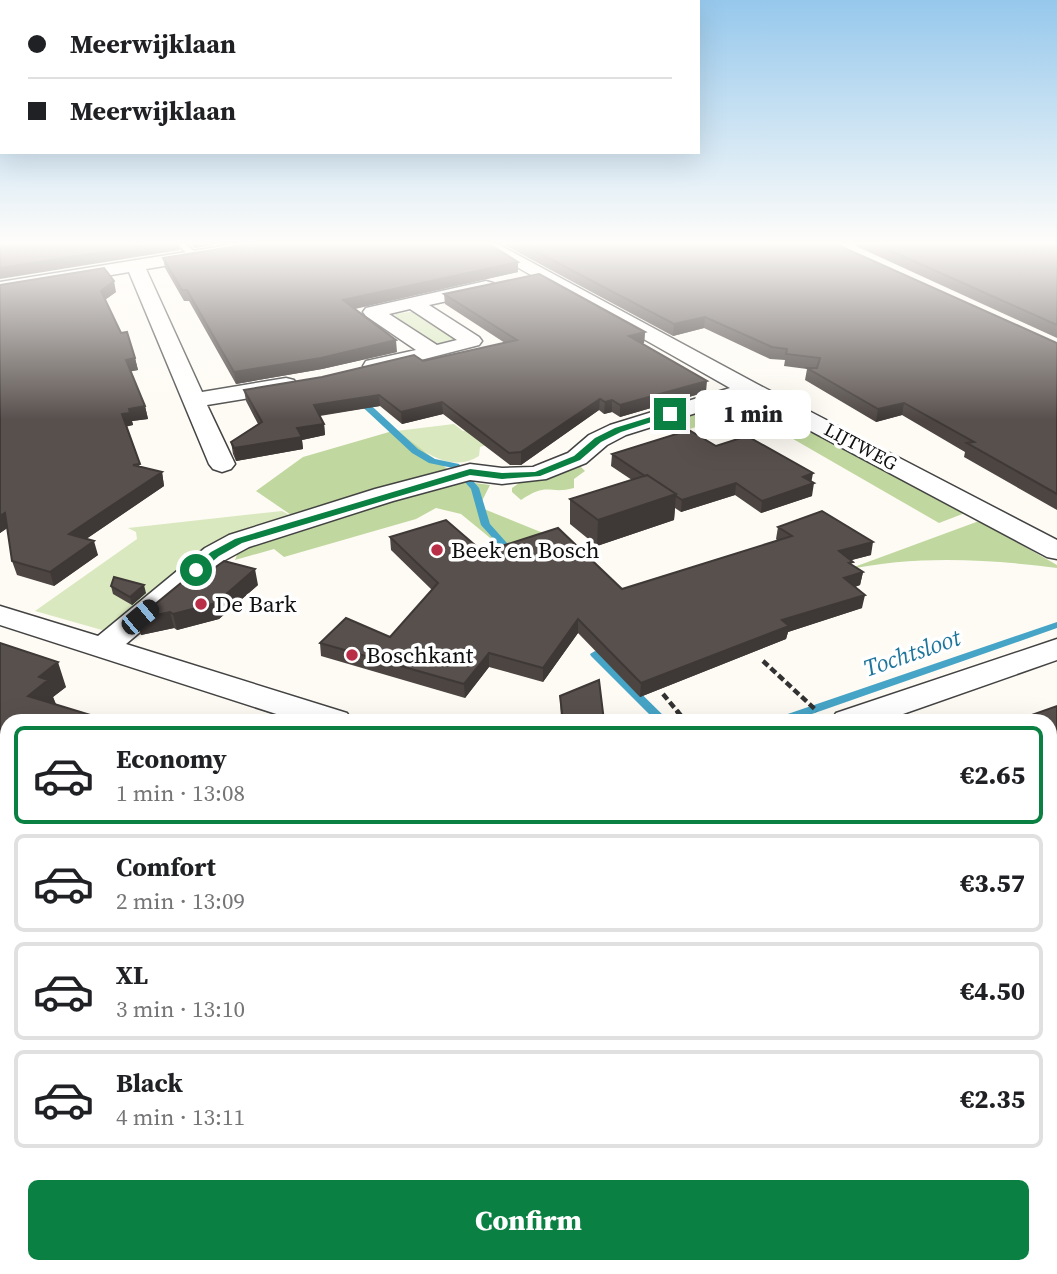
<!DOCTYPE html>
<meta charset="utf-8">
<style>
:root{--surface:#fff;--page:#f2f2f2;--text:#202124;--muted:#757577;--line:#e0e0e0;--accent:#0b8043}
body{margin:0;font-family:"Source Serif 4",serif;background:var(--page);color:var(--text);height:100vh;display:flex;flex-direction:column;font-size:26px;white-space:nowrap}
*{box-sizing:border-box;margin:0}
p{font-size:23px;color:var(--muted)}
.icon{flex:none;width:38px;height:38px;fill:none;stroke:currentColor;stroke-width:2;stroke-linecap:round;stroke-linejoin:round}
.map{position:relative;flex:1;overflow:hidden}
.drawer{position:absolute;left:0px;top:714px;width:1057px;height:560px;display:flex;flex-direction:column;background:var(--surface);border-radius:21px 21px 0 0;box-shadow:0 7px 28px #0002}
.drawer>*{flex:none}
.hud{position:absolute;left:0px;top:0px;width:700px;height:154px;box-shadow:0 7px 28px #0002;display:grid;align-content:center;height:154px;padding:0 28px;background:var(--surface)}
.end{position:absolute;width:32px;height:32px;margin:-16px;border:9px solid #0b8043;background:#fff;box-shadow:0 0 0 4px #fff}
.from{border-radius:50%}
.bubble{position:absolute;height:49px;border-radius:10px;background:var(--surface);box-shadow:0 7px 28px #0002;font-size:23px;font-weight:800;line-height:49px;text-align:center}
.car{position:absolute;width:21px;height:42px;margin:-21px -10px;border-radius:9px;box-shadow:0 0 5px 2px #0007;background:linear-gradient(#222 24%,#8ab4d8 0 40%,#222 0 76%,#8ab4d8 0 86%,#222 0)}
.hud b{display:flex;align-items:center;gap:24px;height:66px;font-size:26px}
.hud b+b{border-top:2px solid var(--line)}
.hud i{width:18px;height:18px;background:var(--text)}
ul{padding:12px 0 0;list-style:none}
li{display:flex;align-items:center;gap:21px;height:98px;margin:0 14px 10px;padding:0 14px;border:4px solid var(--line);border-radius:10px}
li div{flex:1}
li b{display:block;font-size:26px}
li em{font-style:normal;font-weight:800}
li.selected{border-color:var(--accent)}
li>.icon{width:63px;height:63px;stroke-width:1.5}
.primary-button{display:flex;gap:14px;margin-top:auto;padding:14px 28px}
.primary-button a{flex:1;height:80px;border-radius:10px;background:var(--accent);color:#fff;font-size:28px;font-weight:800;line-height:80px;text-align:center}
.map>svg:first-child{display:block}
.green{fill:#d9e8be}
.forest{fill:#c0d89f}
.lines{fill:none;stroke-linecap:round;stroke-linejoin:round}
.stream{fill:#46a4c6;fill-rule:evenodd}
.service-casing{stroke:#434343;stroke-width:3}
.minor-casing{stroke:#434343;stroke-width:3}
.path-far2{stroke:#323232;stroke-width:4.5;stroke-dasharray:7 3.5;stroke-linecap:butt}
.path-far1{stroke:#323232;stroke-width:5;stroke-dasharray:9 4.5;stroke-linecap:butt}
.path{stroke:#323232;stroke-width:7;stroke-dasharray:10 5;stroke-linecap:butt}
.service{fill:#fff;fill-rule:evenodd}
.minor{fill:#fff;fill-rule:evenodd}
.wall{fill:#4c4542}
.shaded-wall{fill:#3e3836}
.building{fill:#58504d;stroke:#3e3836;stroke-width:2}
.route{fill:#0b8043}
.poi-dot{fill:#b92f48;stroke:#fff;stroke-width:2.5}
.labels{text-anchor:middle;stroke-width:7;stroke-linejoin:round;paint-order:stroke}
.far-street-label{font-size:19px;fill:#101010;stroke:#fff}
.poi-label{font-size:23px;fill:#101010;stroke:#fff;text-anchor:start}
.water-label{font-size:24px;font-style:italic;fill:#1f769c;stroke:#fff}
</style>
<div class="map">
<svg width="1057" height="1274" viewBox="0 0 1057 1274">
<rect width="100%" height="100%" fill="#fefbf4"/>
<path class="green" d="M417,311L459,341L441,346L432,343L396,318L395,314Z
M454,424L463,431L474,430L492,443L480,447L479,456C449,475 419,448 396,431Z
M282,511L297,519L236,538L109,632L35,611L137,539L136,532L128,528Z"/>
<path class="forest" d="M751,396L965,513L939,523L781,432L765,430L731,416L680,432L651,424Z
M396,430L453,473L297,519L256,491L303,457Z
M578,464L585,471L574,479V488C548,495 549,481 521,500L512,492V488L522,481Z
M453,480L490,485L479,507L553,537L511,555L461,514L436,508L416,519L284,557L274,549L235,560L241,545Z
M979,521L1057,565V568C987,559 915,555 846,570Z
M1050,961L1057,963V1274H471L467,1267H1050Z
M7,1103V1267H440L444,1274H0V1106Z"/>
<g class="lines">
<path class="stream" d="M355,396H361L418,449L435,459L459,464L479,488L490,524L515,552L517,554L515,556H509L481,525L471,489L453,468L429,463L412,453L355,400Z
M1057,622V628L792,721H774L776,718Z
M595,651L599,652L669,721H656L591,656L590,654Z"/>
<g class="service-casing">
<path id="service" d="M175,242H184L200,257L193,259Z"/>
</g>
<g class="minor-casing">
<path id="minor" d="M248,242H287L279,247L146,269L202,392L286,378L294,380L297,385L294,390L286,392L207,405L235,464L231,469L222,472L213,469L209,464L129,272L0,294V282Z
M473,242H494L757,384L1057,540V559L1047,557L747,397L626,435L607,445L586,463L546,479L502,484L470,480L393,501L249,547L225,560L126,644L347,713L352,721H298L0,625V606L98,636L205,548L229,535L375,489L470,464L502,468L533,467L568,453L589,435L610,425L730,388Z
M486,281L493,283L495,287L493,291L429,305L479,337L482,341L479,345L374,372L366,371L363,366L366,361L416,350L366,316L363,312L366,308ZM410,309L457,340L437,345L389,314Z
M1057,639V660L883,721H831L836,713Z
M1050,915L1057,917V951L1050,949Z
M7,1001V1041L0,1044V1004Z"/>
</g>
<path class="path-far2" d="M763,661L817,711
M663,694L678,712"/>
<path class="path-far1" d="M677,711L685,721"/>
<path class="path" d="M573,1267L578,1274
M78,1274L83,1267"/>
<use href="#service" class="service"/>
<use href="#minor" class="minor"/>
</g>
<path class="wall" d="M188,242H231L194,248Z
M499,242H831L1057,343V510L964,457L965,452L902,415L876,422L805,380L807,369L784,366L785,360L770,359L704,328L673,336Z
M847,242H1050L1057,245V338Z
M163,258L518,262V272L355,309L397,352L322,369L236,384L189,301H184L165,268Z
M0,285L116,292L105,300L121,333L135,358L138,370L131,371L145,406L148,419L132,421L133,425L126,426L140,467L162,472L164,486L86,539L98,555L54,586L17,575L12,561L7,528L0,533Z
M444,294L645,332L644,343L642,344L706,392L620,417L612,412L604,414L599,410L521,465H510L443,414L402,424L380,406L320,416L324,424L325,435L302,440L303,449L236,461L233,454L231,442L258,424L246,401L244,390L423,361L505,343L445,304Z
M716,446L812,482V496L761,513L735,495L681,512L675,508L674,520L597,546L570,524V499L632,480L611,466L612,454Z
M778,527L871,555L851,560L852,565L863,572L860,585L855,587L862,608L788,632L786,639L640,697L578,633L543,682L489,667L465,698L321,656L320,643L390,637L432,590L391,550L390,537L483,552L622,589L778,541L776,539Z
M258,585L219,619L177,630L174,628L141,635L137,619Z
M111,586L146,593L132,605L113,594Z
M0,643L66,687L53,697L56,704L7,721V756L0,753Z
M560,696L604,721H561Z
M1057,706V797L1054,799L1050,795V721Z
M7,757V821L0,818V763Z"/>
<path class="shaded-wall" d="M167,242H179L180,250L0,279V268Z
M193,242H231L194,248Z
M518,262V272L344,311L343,300Z
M114,281L116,292L103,301L101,291Z
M705,317L704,328L673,336L674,324Z
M645,332L644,343L628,347L629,336Z
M396,340L397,352L322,369L236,384L234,372Z
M135,358L138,370L128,372L126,360Z
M707,381L706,392L620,417V405Z
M379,395L380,406L315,416L314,405Z
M600,399L599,410L521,465V452Z
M612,400V412L604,414L605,402Z
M442,402L443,414L402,424L401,412Z
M904,403L902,415L876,422L878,409Z
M145,406L148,419L132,421L133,425L125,427L122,414L129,409Z
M324,424L325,435L302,440L303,449L236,461L234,448L297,428Z
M162,472L164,486L73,548L69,534Z
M813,473L811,484L814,483L812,496L761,513L762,501L803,477Z
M736,483L735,495L681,512L682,500Z
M676,494L674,520L597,546L598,520Z
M5,513L9,527L0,533V516Z
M94,541L98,555L54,586L50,572Z
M873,542L871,555L837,564L839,551Z
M255,569L258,585L219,619L177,630L173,614Z
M863,572L860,585L842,591L844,578Z
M144,585L146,593L132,605L130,597Z
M865,595L862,608L788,632L786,639L640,697L641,683L782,620Z
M170,612L174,628L141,635L137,619Z
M578,619V633L543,682V668Z
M489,653V667L465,698L464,684Z
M58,662L66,687L53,697L56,705L28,696L39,677Z
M7,909V932L0,939V915Z"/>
<path class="building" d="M0,242H167L0,268Z
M263,242H486L518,262L343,300L396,340L321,358L234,372L187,290H182L163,258Z
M518,242H831L1057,343V494L967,443L974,442L904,403L878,409L807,368H817L820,358L786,354L787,349L772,347L705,317L674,324Z
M871,242H1050L1057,245V325Z
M104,268L114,281L101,291L121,333L127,332L135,358L126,360L145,406L129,409L130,413L122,414L140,464L133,465L162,472L69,534L94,541L50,572L12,561L5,513L0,516V285Z
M539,274L645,332L629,336L707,381L620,405L612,400L605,402L600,399L521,452L509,453L442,402L401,412L379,395L314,405L324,424L297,428L302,437L234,448L231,442L262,422L244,390L322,377L414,355L423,361L517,340L444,294Z
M689,430L716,446L747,436L813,473L803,477L814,483L762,501L736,483L682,500L676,496V494L647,475L645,476L612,454Z
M647,475L676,494L598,520L570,499Z
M822,511L873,542L839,551L853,562L849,563L863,572L844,578L865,595L782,620L789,626L641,683L578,619L543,668L489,653L464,684L320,643L346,618L390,637L438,583L390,537L446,520L483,552L558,528L622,589L792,536L778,527Z
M224,561L255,569L216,603L173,614L170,612L137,619L181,583L199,579Z
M114,577L144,585L130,597L111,586Z
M0,643L58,662L39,677L48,680L28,696L110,721H7V733L0,731Z
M599,680L604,721H563L560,696Z
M1057,706V774L1050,768V721H1015Z
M7,757V798L0,795V763Z
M0,905L7,908L0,915Z"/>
<linearGradient id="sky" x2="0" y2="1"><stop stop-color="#96c8ec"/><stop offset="0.58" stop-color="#fffdfa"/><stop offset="1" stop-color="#fffdfa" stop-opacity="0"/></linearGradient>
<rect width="1057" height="420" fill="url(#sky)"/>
<path class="route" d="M670,411L673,415L621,432L601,442L580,460L540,476L502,479L470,475L242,543L219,556L200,572L191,570L211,552L235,539L470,469L502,473L535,472L574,456L595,438L615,428Z"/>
<g class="poi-dot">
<circle cx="437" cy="550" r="7"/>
<circle cx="201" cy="604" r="7"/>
<circle cx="352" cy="655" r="7"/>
</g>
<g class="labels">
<g class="far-street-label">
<text transform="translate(861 446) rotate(28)" y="7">LIJTWEG</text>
</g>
<g class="poi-label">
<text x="451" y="558">Beek en Bosch</text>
<text x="215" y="612">De Bark</text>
<text x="366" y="663">Boschkant</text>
</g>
<g class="water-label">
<text transform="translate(912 653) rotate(-19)" y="8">Tochtsloot</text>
</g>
</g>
</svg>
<i class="end from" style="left:196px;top:570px"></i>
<i class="end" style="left:670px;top:414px"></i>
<div class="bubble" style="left:695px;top:390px;width:116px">1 min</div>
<i class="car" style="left:140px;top:617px;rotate:50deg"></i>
<div class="hud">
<b><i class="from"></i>Meerwijklaan</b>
<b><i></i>Meerwijklaan</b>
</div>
<section class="drawer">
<ul>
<li class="selected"><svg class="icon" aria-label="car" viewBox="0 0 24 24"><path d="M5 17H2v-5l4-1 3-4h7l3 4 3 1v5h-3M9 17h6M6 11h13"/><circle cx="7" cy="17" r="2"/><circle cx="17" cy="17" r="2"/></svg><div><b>Economy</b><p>1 min · 13:08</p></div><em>€2.65</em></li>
<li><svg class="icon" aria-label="car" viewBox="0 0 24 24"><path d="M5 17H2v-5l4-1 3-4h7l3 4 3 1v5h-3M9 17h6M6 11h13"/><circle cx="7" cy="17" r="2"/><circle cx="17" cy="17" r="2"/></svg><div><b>Comfort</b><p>2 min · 13:09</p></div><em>€3.57</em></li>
<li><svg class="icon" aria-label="car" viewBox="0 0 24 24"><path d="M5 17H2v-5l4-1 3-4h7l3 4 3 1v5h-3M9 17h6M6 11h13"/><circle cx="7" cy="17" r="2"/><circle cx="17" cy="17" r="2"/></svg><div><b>XL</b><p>3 min · 13:10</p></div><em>€4.50</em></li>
<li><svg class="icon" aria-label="car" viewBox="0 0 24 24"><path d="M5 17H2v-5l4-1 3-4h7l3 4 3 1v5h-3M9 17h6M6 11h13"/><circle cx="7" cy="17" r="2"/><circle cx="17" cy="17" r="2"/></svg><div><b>Black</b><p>4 min · 13:11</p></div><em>€2.35</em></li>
</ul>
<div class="primary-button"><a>Confirm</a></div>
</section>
</div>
